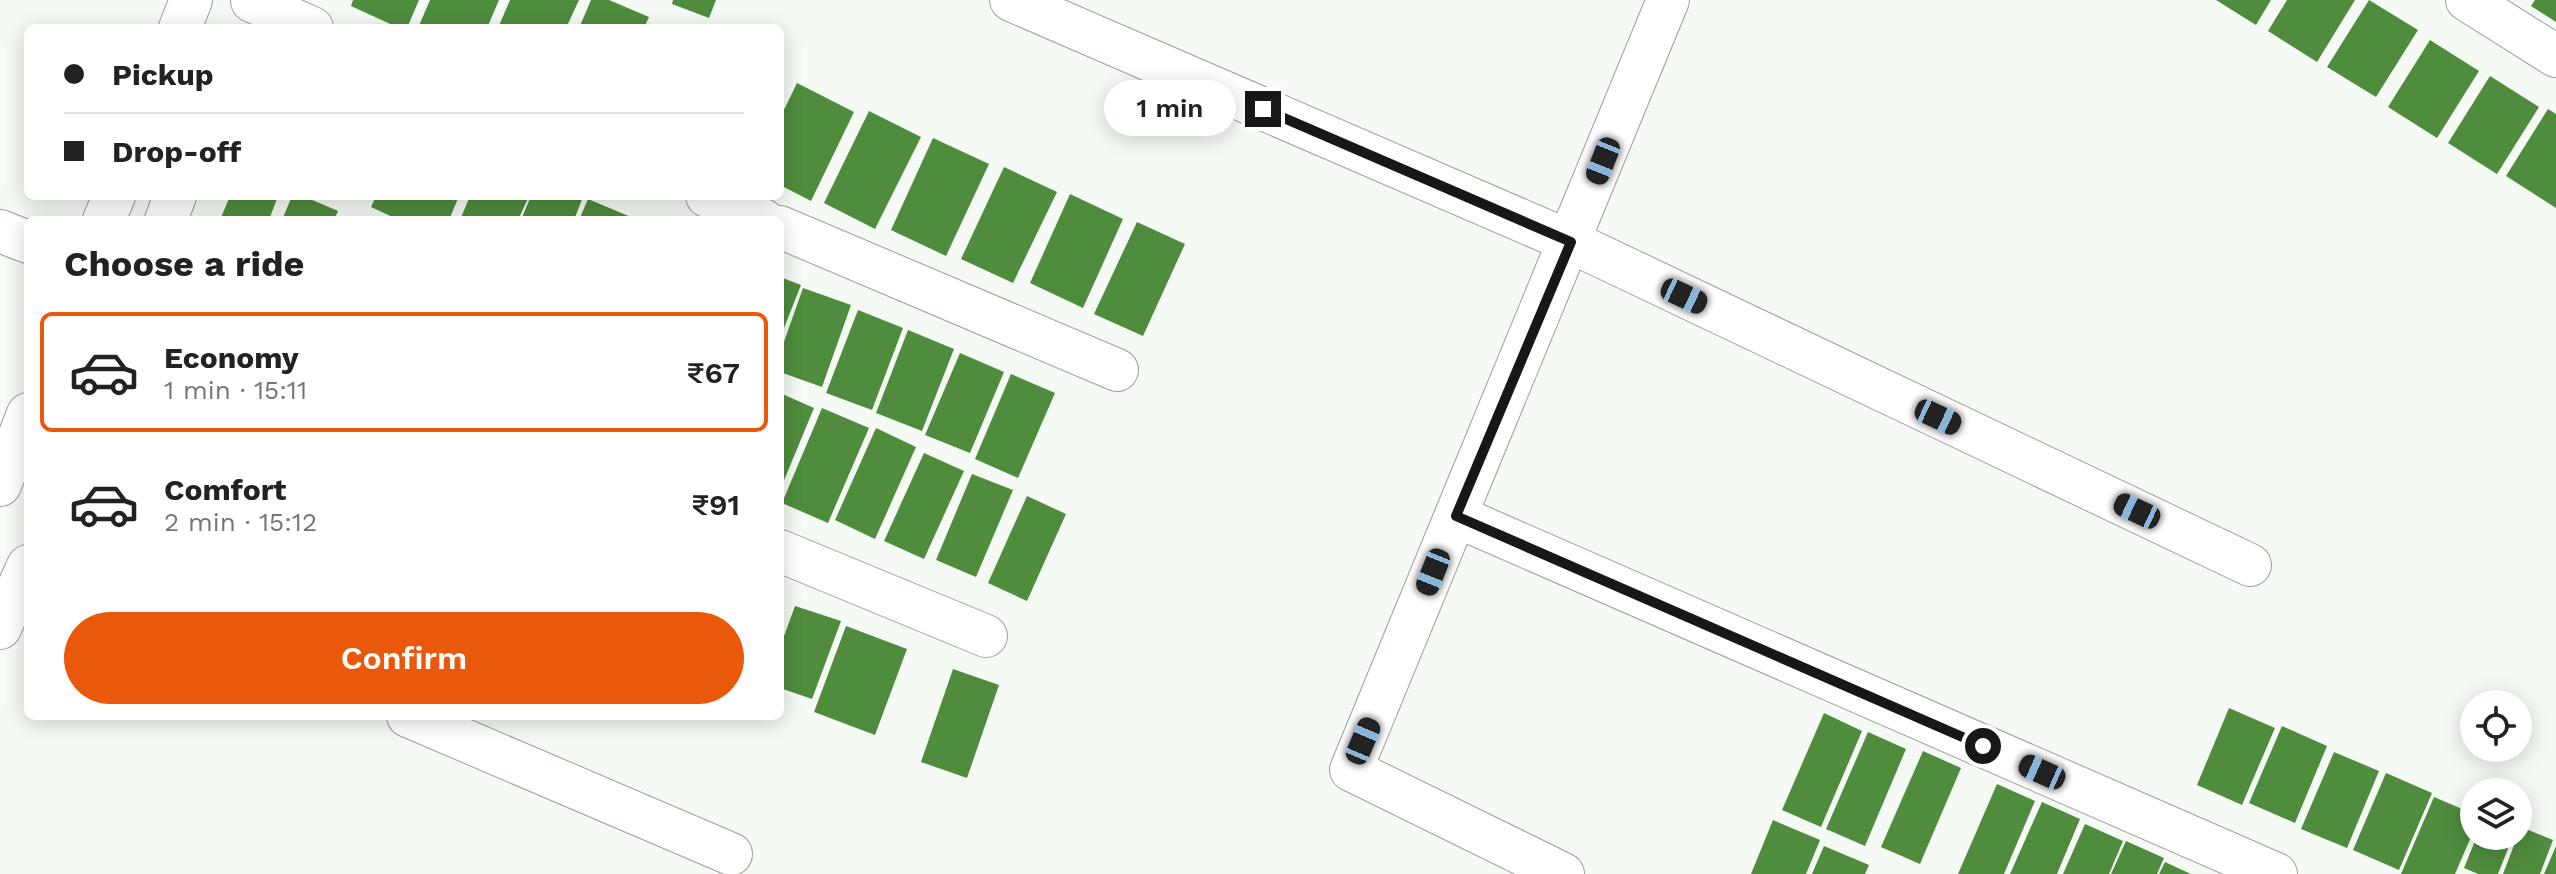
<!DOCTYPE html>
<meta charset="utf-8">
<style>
:root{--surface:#fff;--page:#f6f6f6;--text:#222;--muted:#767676;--line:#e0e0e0;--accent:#ea580c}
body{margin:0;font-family:"Work Sans",sans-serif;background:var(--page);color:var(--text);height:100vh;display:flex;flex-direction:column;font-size:30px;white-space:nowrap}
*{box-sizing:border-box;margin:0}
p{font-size:26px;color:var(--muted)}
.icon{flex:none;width:44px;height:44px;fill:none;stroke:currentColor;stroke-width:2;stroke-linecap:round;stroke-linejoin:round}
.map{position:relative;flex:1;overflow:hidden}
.side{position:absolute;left:24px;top:216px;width:760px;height:504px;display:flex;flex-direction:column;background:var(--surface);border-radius:12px;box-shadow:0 4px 20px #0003}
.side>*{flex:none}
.top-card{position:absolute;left:24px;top:24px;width:760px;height:176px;border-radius:12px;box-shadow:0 4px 20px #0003;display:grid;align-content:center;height:176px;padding:0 40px;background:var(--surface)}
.tools{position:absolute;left:2460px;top:690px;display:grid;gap:16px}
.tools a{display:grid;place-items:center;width:72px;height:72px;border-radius:50%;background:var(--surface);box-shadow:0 4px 20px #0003;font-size:40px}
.end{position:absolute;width:36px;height:36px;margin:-18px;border:10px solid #161816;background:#fff;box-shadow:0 0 0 4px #fff}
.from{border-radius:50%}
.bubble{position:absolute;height:56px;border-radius:28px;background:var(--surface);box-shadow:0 4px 20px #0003;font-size:26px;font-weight:600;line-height:56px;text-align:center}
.car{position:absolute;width:24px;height:48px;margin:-24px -12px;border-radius:10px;box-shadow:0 0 6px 2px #0007;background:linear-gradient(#222 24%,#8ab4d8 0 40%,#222 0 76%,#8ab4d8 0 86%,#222 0)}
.top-card b{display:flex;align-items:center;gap:28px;height:76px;font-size:30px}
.top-card b+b{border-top:2px solid var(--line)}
.top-card i{width:20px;height:20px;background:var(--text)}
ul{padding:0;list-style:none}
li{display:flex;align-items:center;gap:24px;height:120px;margin:0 16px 12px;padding:0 24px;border:4px solid transparent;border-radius:12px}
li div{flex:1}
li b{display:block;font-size:30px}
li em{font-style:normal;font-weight:600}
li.selected{border-color:var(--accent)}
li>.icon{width:72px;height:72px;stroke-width:1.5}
h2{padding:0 40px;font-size:36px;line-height:96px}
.button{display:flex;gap:16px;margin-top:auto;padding:16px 40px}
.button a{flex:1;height:92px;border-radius:48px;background:var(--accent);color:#fff;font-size:32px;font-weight:600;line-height:92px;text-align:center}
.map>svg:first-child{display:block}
.building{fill:#4f8c3d}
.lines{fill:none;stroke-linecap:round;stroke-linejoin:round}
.minor-casing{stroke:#9aa099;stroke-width:44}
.minor{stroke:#fff;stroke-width:42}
.route{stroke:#161816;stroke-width:10}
</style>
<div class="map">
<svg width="2556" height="874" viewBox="0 0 2556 874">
<rect width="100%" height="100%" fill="#f5fbf4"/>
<path class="building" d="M353,0H419L407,28H399L351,6Z
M430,0H499L487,28H418Z
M510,0H579L566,28H498Z
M591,0H609L649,17L644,28H579Z
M673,0H716L709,18L672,4Z
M2216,0H2271L2256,25Z
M2287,0H2355L2317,62L2268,31Z
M2369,0L2418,30L2376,97L2327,67Z
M2535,0H2556V22L2531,6Z
M2430,40L2479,71L2437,138L2388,107Z
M2490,76L2539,107L2497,174L2448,143Z
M797,83L854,112L811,201L780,185V118Z
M2548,109L2556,114V208L2506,176Z
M869,111L921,137L875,229L824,203Z
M933,138L989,164L946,256L891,230Z
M1004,167L1057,192L1013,283L961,259Z
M1070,194L1123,219L1083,308L1030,283Z
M230,196H278L269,220H220Z
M292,196H303L338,211L334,220H282Z
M376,196H459L449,220H399L371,207Z
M470,196H529L518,220H460Z
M531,196H580L583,197L574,220H521Z
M588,199L638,220H579Z
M1137,222L1185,244L1143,336L1094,314Z
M780,277L801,285L780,338Z
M803,288L851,305L822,387L780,372V353Z
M858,310L903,328L872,410L826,393Z
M908,330L954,349L922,431L876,413Z
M960,353L1004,372L970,453L925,435Z
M1011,374L1055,393L1018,478L975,459Z
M780,393L814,408L780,490Z
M822,408L869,428L828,523L782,503Z
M876,428L916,447L875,539L835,520Z
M924,453L964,471L924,559L884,541Z
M972,474L1013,490L976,577L936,560Z
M1027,496L1066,514L1027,601L988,583Z
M795,606L841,621L812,699L780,688V647Z
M846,626L907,649L875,735L814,712Z
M953,669L999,685L967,778L921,762Z
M2229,708L2275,728L2242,805L2197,785Z
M1824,713L1862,731L1821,827L1782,810Z
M2282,726L2327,746L2295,823L2249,803Z
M1868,732L1906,749L1865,846L1826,829Z
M1923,751L1961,768L1920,864L1881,847Z
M2334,752L2379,771L2347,848L2301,829Z
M2386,773L2432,793L2399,870L2353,850Z
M1997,784L2035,801L2004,874H1958Z
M2434,797L2474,814V830L2455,874H2401Z
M2042,802L2080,819L2057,874H2010Z
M1773,820L1820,840L1806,874H1751Z
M2085,824L2123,841L2109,874H2063Z
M2521,827L2553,840L2540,874H2503Z
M2477,836H2513L2498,874H2478L2464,868Z
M2126,841L2164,858L2157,874H2111Z
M1824,846L1869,865L1865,874H1812Z
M2556,846V874H2544Z
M2165,862L2191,874H2159Z"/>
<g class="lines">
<g class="minor-casing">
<path id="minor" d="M1011,0L1571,242L2250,565
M2467,0L2556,56
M252,1L312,28
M180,28L191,0
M707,196L763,220
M104,220L114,196
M166,220L175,196
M780,227L1117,370
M0,231L28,242
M0,485L28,414
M1456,516L2276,874
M780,551L986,636
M0,628L28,566
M408,716L731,854
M1563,874L1351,770L1668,0"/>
</g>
<use href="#minor" class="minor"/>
</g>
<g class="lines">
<path class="route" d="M1263,109L1571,242L1456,516L1983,746"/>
</g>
</svg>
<div class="tools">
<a><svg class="icon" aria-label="locate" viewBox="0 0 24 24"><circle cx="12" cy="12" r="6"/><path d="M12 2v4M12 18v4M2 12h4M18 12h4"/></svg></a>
<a><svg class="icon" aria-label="layers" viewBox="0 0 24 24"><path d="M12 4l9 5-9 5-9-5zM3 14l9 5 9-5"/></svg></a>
</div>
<i class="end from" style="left:1983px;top:746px"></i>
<i class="end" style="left:1263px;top:109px"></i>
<div class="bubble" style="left:1104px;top:80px;width:132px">1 min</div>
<i class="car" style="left:1603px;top:161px;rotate:202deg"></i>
<i class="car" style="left:1684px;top:296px;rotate:115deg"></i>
<i class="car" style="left:1938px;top:417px;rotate:115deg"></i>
<i class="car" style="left:2137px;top:511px;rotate:295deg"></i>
<i class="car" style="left:1433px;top:572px;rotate:202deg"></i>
<i class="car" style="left:1363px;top:741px;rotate:23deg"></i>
<i class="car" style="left:2042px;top:772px;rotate:294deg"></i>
<div class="top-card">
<b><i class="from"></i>Pickup</b>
<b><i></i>Drop-off</b>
</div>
<section class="side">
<h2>Choose a ride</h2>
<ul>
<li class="selected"><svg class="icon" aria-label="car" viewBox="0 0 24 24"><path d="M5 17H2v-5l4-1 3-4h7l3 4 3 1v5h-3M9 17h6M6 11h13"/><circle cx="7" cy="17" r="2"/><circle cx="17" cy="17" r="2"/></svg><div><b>Economy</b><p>1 min · 15:11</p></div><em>₹67</em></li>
<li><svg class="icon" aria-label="car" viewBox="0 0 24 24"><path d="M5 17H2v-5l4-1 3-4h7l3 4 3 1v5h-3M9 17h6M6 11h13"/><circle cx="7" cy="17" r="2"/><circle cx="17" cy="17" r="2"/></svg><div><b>Comfort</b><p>2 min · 15:12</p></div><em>₹91</em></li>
</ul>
<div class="button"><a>Confirm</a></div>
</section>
</div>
